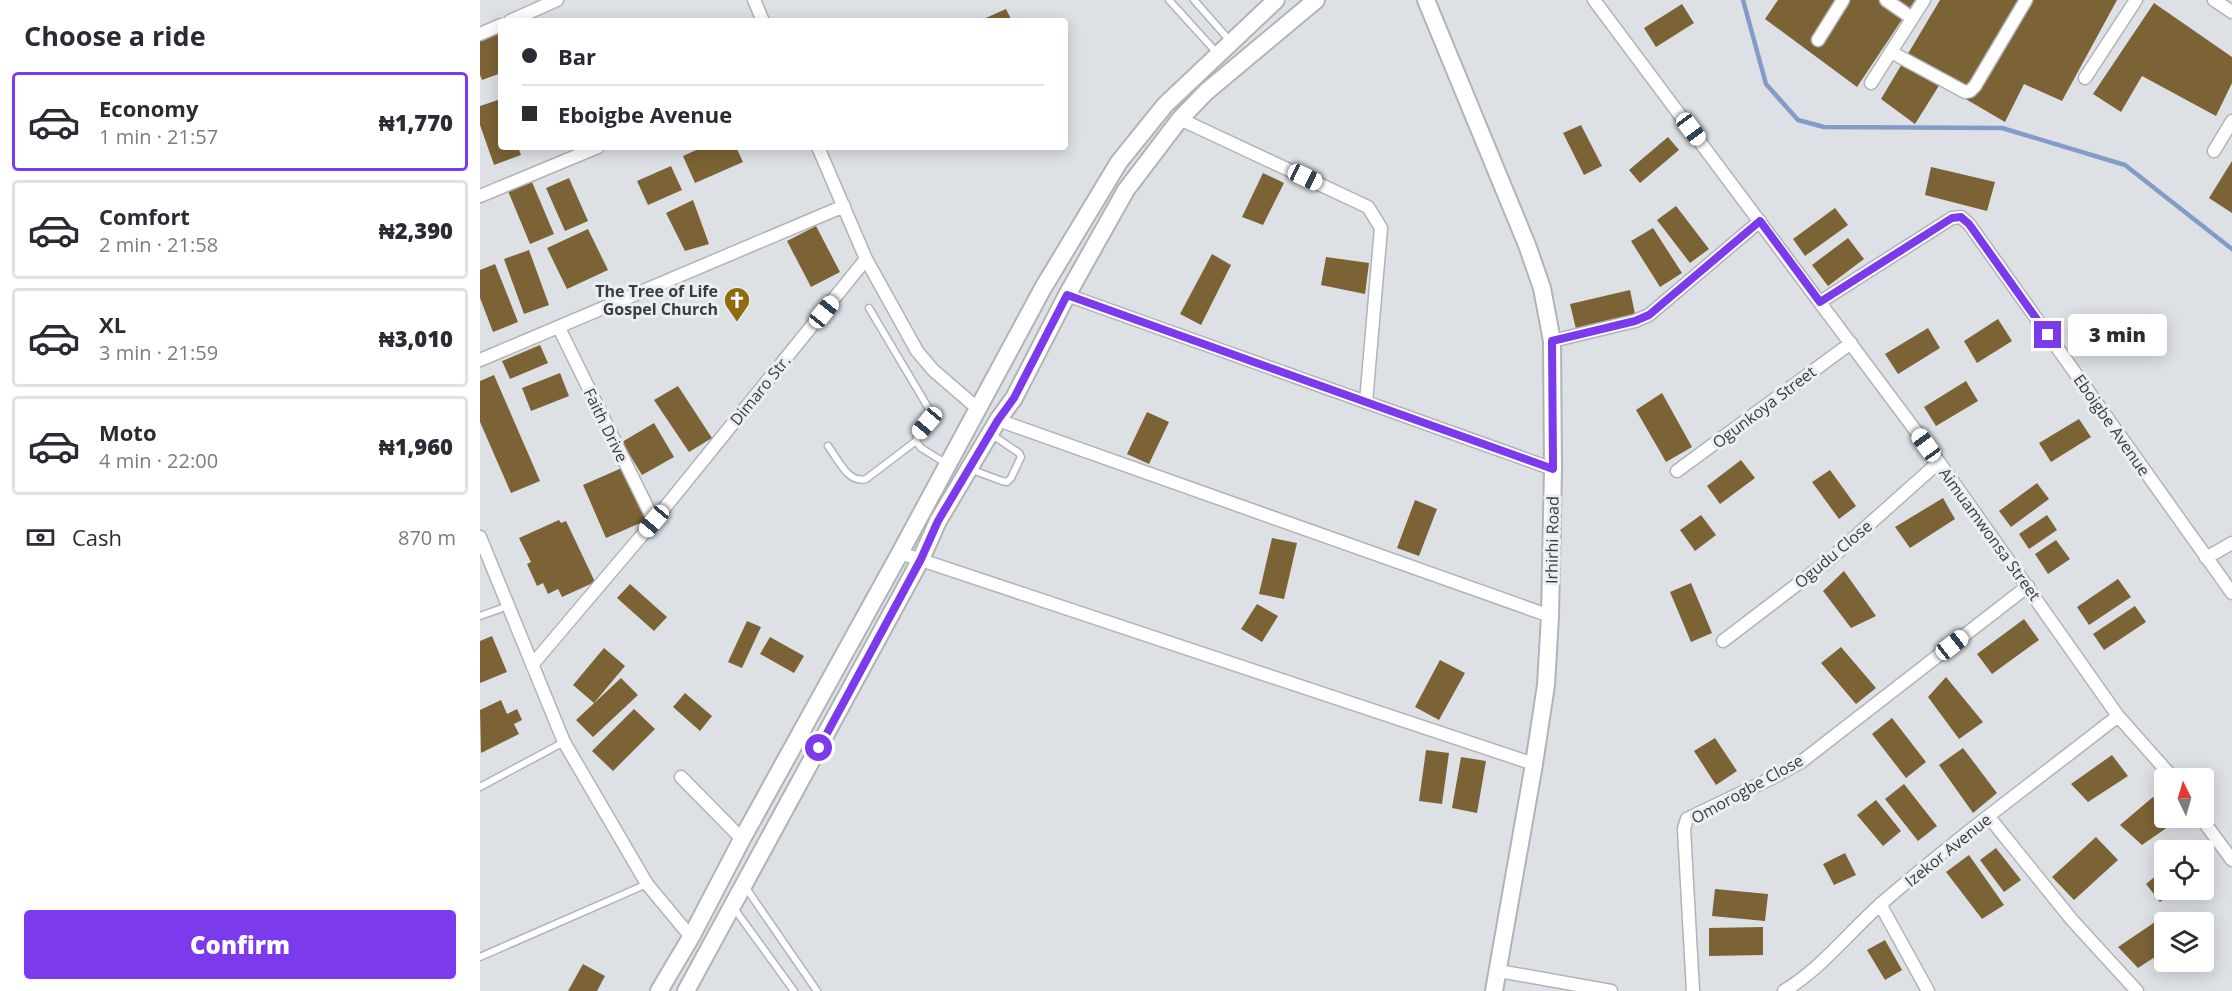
<!DOCTYPE html>
<meta charset="utf-8">
<style>
:root{--surface:#fff;--page:#f7f7f7;--text:#2b2b33;--muted:#7c7c81;--line:#e1e1e2;--accent:#7c3aed}
body{margin:0;font-family:"Open Sans",sans-serif;background:var(--page);color:var(--text);height:100vh;display:flex;flex-direction:column;font-size:22px;white-space:nowrap}
*{box-sizing:border-box;margin:0}
p{font-size:20px;color:var(--muted)}
.icon{flex:none;width:33px;height:33px;fill:none;stroke:currentColor;stroke-width:2;stroke-linecap:round;stroke-linejoin:round}
.map{position:relative;flex:1;overflow:hidden}
.drawer{display:flex;flex-direction:column;background:var(--surface);width:480px}
.drawer>*{flex:none}
.guide{position:absolute;left:18px;top:18px;width:570px;height:132px;border-radius:6px;box-shadow:0 3px 15px #0003;display:grid;align-content:center;height:132px;padding:0 24px;background:var(--surface)}
.needle{width:39px;rotate:355deg}
.fabs{position:absolute;left:1674px;top:768px;display:grid;gap:12px}
.fabs a{display:grid;place-items:center;width:60px;height:60px;border-radius:6px;background:var(--surface);box-shadow:0 3px 15px #0003;font-size:30px}
.end{position:absolute;width:27px;height:27px;margin:-14px;border:8px solid #7c3aed;background:#fff;box-shadow:0 0 0 3px #fff}
.from{border-radius:50%}
.bubble{position:absolute;height:42px;border-radius:6px;background:var(--surface);box-shadow:0 3px 15px #0003;font-size:20px;font-weight:800;line-height:42px;text-align:center}
.car{position:absolute;width:18px;height:36px;margin:-18px -9px;border-radius:8px;box-shadow:0 0 4px 2px #0007;background:linear-gradient(#fff 24%,#345 0 40%,#fff 0 76%,#345 0 86%,#fff 0)}
.guide b{display:flex;align-items:center;gap:21px;height:57px;font-size:22px}
.guide b+b{border-top:2px solid var(--line)}
.guide i{width:15px;height:15px;background:var(--text)}
ul{padding:0;list-style:none}
li{display:flex;align-items:center;gap:18px;height:99px;margin:0 12px 9px;padding:0 12px;border:3px solid var(--line);border-radius:6px}
li div{flex:1}
li b{display:block;font-size:22px}
li em{font-style:normal;font-weight:800}
li.active{border-color:var(--accent)}
li>.icon{width:54px;height:54px;stroke-width:1.5}
h2{padding:0 24px;font-size:27px;line-height:72px}
.pay{display:flex;align-items:center;gap:15px;height:66px;padding:0 24px;font-size:22px}
.pay p{margin-inline-start:auto}
.primary-button{display:flex;gap:12px;margin-top:auto;padding:12px 24px}
.primary-button a{flex:1;height:69px;border-radius:6px;background:var(--accent);color:#fff;font-size:24px;font-weight:800;line-height:69px;text-align:center}
main{display:flex;flex:1;min-height:0}
.map>svg:first-child{display:block}
.lines{fill:none;stroke-linecap:round;stroke-linejoin:round}
.stream{stroke:#839bc7;stroke-width:4.5}
.building{fill:#7c6335}
.lane-casing{stroke:#b0b3b8;stroke-width:9}
.street-casing{stroke:#b0b3b8;stroke-width:15}
.secondary-casing{stroke:#b0b3b8;stroke-width:20}
.lane{stroke:#fff;stroke-width:6}
.street{stroke:#fff;stroke-width:12}
.secondary{stroke:#fff;stroke-width:16}
.route{stroke:#7c3aed;stroke-width:8}
.labels{text-anchor:middle;stroke-width:6;stroke-linejoin:round;paint-order:stroke}
.poi-label{font-size:16px;font-weight:bold;fill:#3b3c3e;stroke:#ebeef3;text-anchor:end}
.street-label{font-size:16px;fill:#3b3c3e;stroke:#ebeef3}
</style>
<main>
<section class="drawer">
<h2>Choose a ride</h2>
<ul>
<li class="active"><svg class="icon" aria-label="car" viewBox="0 0 24 24"><path d="M5 17H2v-5l4-1 3-4h7l3 4 3 1v5h-3M9 17h6M6 11h13"/><circle cx="7" cy="17" r="2"/><circle cx="17" cy="17" r="2"/></svg><div><b>Economy</b><p>1 min · 21:57</p></div><em>₦1,770</em></li>
<li><svg class="icon" aria-label="car" viewBox="0 0 24 24"><path d="M5 17H2v-5l4-1 3-4h7l3 4 3 1v5h-3M9 17h6M6 11h13"/><circle cx="7" cy="17" r="2"/><circle cx="17" cy="17" r="2"/></svg><div><b>Comfort</b><p>2 min · 21:58</p></div><em>₦2,390</em></li>
<li><svg class="icon" aria-label="car" viewBox="0 0 24 24"><path d="M5 17H2v-5l4-1 3-4h7l3 4 3 1v5h-3M9 17h6M6 11h13"/><circle cx="7" cy="17" r="2"/><circle cx="17" cy="17" r="2"/></svg><div><b>XL</b><p>3 min · 21:59</p></div><em>₦3,010</em></li>
<li><svg class="icon" aria-label="car" viewBox="0 0 24 24"><path d="M5 17H2v-5l4-1 3-4h7l3 4 3 1v5h-3M9 17h6M6 11h13"/><circle cx="7" cy="17" r="2"/><circle cx="17" cy="17" r="2"/></svg><div><b>Moto</b><p>4 min · 22:00</p></div><em>₦1,960</em></li>
</ul>
<div class="pay"><svg class="icon" aria-label="cash" viewBox="0 0 24 24"><path d="M3 7h18v10H3z"/><circle cx="12" cy="12" r="2"/></svg>Cash<p>870 m</p></div>
<div class="primary-button"><a>Confirm</a></div>
</section>
<div class="map">
<svg width="1752" height="991" viewBox="0 0 1752 991">
<rect width="100%" height="100%" fill="#dde0e5"/>
<g class="lines">
<path class="stream" d="M1263,0L1286,84L1318,120L1344,127L1522,128L1645,165L1752,249"/>
</g>
<path class="building" d="M1298,0H1435L1377,87L1285,19Z
M1460,0H1637L1582,101L1544,84L1525,122L1460,84L1435,124L1401,99Z
M1674,3L1752,57V83L1736,116L1662,76L1641,112L1613,94Z
M1202,4L1214,23L1176,47L1164,28Z
M526,9L532,21H499Z
M21,31V73L2,80L0,75V39Z
M21,99V147H38L41,155L14,165L0,125V106Z
M1101,125L1122,166L1104,175L1083,133Z
M1188,137L1199,150L1160,183L1149,170Z
M223,147H256L263,162L215,183L203,156Z
M1752,161V213L1729,198Z
M191,166L202,190L168,205L157,181Z
M1451,167L1515,182L1507,211L1445,195Z
M783,173L804,183L783,225L762,217Z
M89,178L108,221L85,231L66,188Z
M52,182L74,234L50,244L28,191Z
M213,200L229,244L205,251L186,213Z
M1196,206L1229,249L1210,263L1177,220Z
M1355,208L1368,225L1325,256L1313,239Z
M336,226L360,272L331,287L307,241Z
M1173,228L1202,273L1180,287L1151,241Z
M108,229L128,270L87,289L67,248Z
M1368,238L1384,259L1348,286L1332,265Z
M49,250L69,305L44,314L24,259Z
M732,254L751,265L721,325L700,314Z
M846,257L889,263L885,294L841,285Z
M15,264L38,322L13,332L0,298V270Z
M1150,290L1155,314L1096,329L1090,304Z
M1518,319L1532,341L1497,363L1484,341Z
M1448,328L1460,348L1418,374L1405,354Z
M60,345L68,363L30,379L22,361Z
M80,373L89,396L51,411L42,388Z
M14,375L60,481L31,493L0,422V381Z
M1486,381L1498,401L1456,426L1444,407Z
M198,386L232,438L209,452L174,400Z
M1182,393L1212,447L1186,462L1156,410Z
M667,412L689,422L669,464L647,454Z
M1599,419L1611,437L1571,462L1559,443Z
M174,423L194,457L162,475L142,442Z
M1261,460L1275,478L1240,504L1227,486Z
M144,467L167,520L126,538L103,485Z
M1350,470L1376,506L1359,519L1332,482Z
M1557,483L1569,499L1531,527L1519,511Z
M1463,498L1475,519L1430,548L1415,527Z
M935,500L957,509L939,556L917,548Z
M1221,515L1236,535L1215,551L1200,530Z
M1567,515L1577,530L1549,549L1539,534Z
M79,520L81,523L86,521L115,582L82,597L78,589L68,594L63,583L57,586L47,564L51,562L39,538Z
M792,538L817,543L804,599L779,594Z
M1576,540L1590,559L1568,574L1555,554Z
M1364,571L1396,616L1371,628L1343,591Z
M1638,579L1651,597L1609,625L1597,607Z
M1211,583L1232,633L1211,642L1190,592Z
M150,584L187,617L174,631L137,598Z
M777,604L798,616L782,642L761,629Z
M1655,606L1666,622L1624,650L1613,634Z
M1544,619L1559,640L1512,674L1497,654Z
M267,621L281,627L262,668L248,662Z
M12,636L27,672L0,683V641Z
M290,637L324,656L314,673L280,654Z
M1361,647L1396,688L1376,704L1341,663Z
M124,648L145,666L114,703L93,685Z
M960,660L985,673L959,720L935,707Z
M1466,677L1503,722L1479,739L1448,697Z
M141,678L158,695L113,737L96,720Z
M205,693L232,716L220,731L193,707Z
M21,700L27,714L37,709L42,720L34,724L39,734L1,753L0,710Z
M154,709L175,729L133,771L112,751Z
M1412,718L1446,762L1426,778L1392,734Z
M1235,738L1257,771L1236,785L1214,751Z
M1483,748L1517,793L1493,813L1459,765Z
M946,750L969,753L962,804L939,801Z
M1632,755L1648,776L1608,802L1591,784Z
M981,757L1006,761L997,813L972,808Z
M1424,784L1457,826L1438,841L1405,799Z
M1673,797L1684,810V818H1691L1695,822L1662,845L1640,825Z
M1396,800L1421,831L1403,846L1377,815Z
M1616,837L1638,860L1594,900L1572,877Z
M1516,848L1541,880L1524,892L1500,860Z
M1365,853L1376,875L1354,885L1343,864Z
M1489,855L1524,905L1502,919L1466,872Z
M1684,869V890H1695L1680,902L1666,884Z
M1235,889L1288,894L1285,921L1232,916Z
M1681,918L1684,923V951L1658,968L1638,947Z
M1283,927V955L1229,956V928Z
M1405,940L1422,970L1405,980L1387,950Z
M103,964L125,976L117,991H88Z"/>
<g class="lines">
<g class="lane-casing">
<path id="lane" d="M689,0L737,53
M714,0L751,42
M389,308L449,409L451,416L438,434L436,441L441,448L467,464
M348,446C358,459 368,484 386,479L436,441
M490,469L522,481L527,482L531,478L541,457L539,453L511,434
M0,616L28,606
M0,787L84,742
M266,888L337,991
M253,907L314,991
M0,957L167,884"/>
</g>
<g class="street-casing">
<path id="street" d="M274,0L283,21
M1114,0L1459,462L1638,716L1693,778
M1406,0L1432,18
M1734,0L1752,12
M30,21L77,0
M0,34L21,25
M1338,40L1363,0
M1411,52L1485,92L1490,91L1495,86L1546,0
M1605,78L1656,0
M1391,83L1444,0
M700,119L888,207L901,228L886,402
M338,147L386,259L437,351L453,370L497,408
M1734,151L1752,121
M0,196L118,147
M587,295L1073,469
M1340,302L1472,218L1481,217L1489,224L1752,593
M79,328L174,521
M1072,341L1155,321L1169,315L1280,221
M0,360L364,206
M518,420L1070,616
M1197,471L1371,343
M0,537L84,742L167,884L211,937
M420,553L1054,764
M1726,558L1752,543
M1243,641L1349,560L1459,462
M52,665L174,521L386,259
M201,777L262,839
M1509,817L1592,920L1657,991
M1721,818L1752,860
M1400,904L1448,991
M1019,971L1131,991
M1213,991L1204,829L1207,819L1292,778L1321,762L1548,586
M1304,991C1342,968 1369,932 1402,903C1478,837 1559,778 1638,716"/>
</g>
<g class="secondary-casing">
<path id="secondary" d="M946,0L1047,245L1062,288L1072,341L1073,469L1070,616L1066,685L1054,764L1014,991
M179,991L211,937L262,839L420,553L563,288L639,162L685,105L796,0
M206,991L441,559L458,521L518,420L534,398L587,295L646,190L700,119L726,92L836,0"/>
</g>
<use href="#lane" class="lane"/>
<use href="#street" class="street"/>
<use href="#secondary" class="secondary"/>
</g>
<g class="lines">
<path class="route" d="M339,748L441,559L458,521L518,420L534,398L587,295L1073,469L1072,341L1155,321L1169,315L1280,221L1340,302L1472,218L1481,217L1489,224L1568,335"/>
</g>
<defs>
<g id="church-pin" transform="scale(1.35)"><path d="M0 17L-7.5 6A9.5 9.5 0 1 1 7.5 6Z" fill="#916a11" stroke="#ebeef3"/><path d="M-1.2-6h2.4v3.5h3.3v2.4h-3.3V6h-2.4V-.1h-3.3v-2.4h3.3Z" fill="#fff"/></g>
</defs>
<g fill-rule="evenodd">
<use href="#church-pin" x="257" y="300"/>
</g>
<g class="labels">
<g class="poi-label">
<text x="238" y="297">The Tree of Life<tspan x="238" dy="18">Gospel Church</tspan></text>
</g>
<g class="street-label">
<text transform="translate(280 390) rotate(-51)" y="6">Dimaro Str.</text>
<text transform="translate(1284 407) rotate(-37)" y="6">Ogunkoya Street</text>
<text transform="translate(126 425) rotate(64)" y="6">Faith Drive</text>
<text transform="translate(1632 425) rotate(55)" y="6">Eboigbe Avenue</text>
<text transform="translate(1510 534) rotate(54)" y="6">Aimuamwonsa Street</text>
<text transform="translate(1072 540) rotate(-89)" y="6">Irhirhi Road</text>
<text transform="translate(1353 554) rotate(-40)" y="6">Ogudu Close</text>
<text transform="translate(1267 789) rotate(-29)" y="6">Omorogbe Close</text>
<text transform="translate(1468 850) rotate(-39)" y="6">Izekor Avenue</text>
</g>
</g>
</svg>
<div class="fabs">
<a><svg class="needle" viewBox="-14 -14 28 28"><path d="M0-13l5 13h-10z" fill="#e53935"/><path d="M0 13l5-13h-10z" fill="#7c7c81"/></svg></a>
<a><svg class="icon" aria-label="locate" viewBox="0 0 24 24"><circle cx="12" cy="12" r="6"/><path d="M12 2v4M12 18v4M2 12h4M18 12h4"/></svg></a>
<a><svg class="icon" aria-label="layers" viewBox="0 0 24 24"><path d="M12 4l9 5-9 5-9-5zM3 14l9 5 9-5"/></svg></a>
</div>
<i class="end from" style="left:339px;top:748px"></i>
<i class="end" style="left:1568px;top:335px"></i>
<div class="bubble" style="left:1588px;top:314px;width:99px">3 min</div>
<i class="car" style="left:1211px;top:129px;rotate:143deg"></i>
<i class="car" style="left:825px;top:177px;rotate:115deg"></i>
<i class="car" style="left:344px;top:312px;rotate:39deg"></i>
<i class="car" style="left:447px;top:423px;rotate:220deg"></i>
<i class="car" style="left:1446px;top:445px;rotate:324deg"></i>
<i class="car" style="left:174px;top:521px;rotate:220deg"></i>
<i class="car" style="left:1472px;top:645px;rotate:52deg"></i>
<div class="guide">
<b><i class="from"></i>Bar</b>
<b><i></i>Eboigbe Avenue</b>
</div>
</div>
</main>
